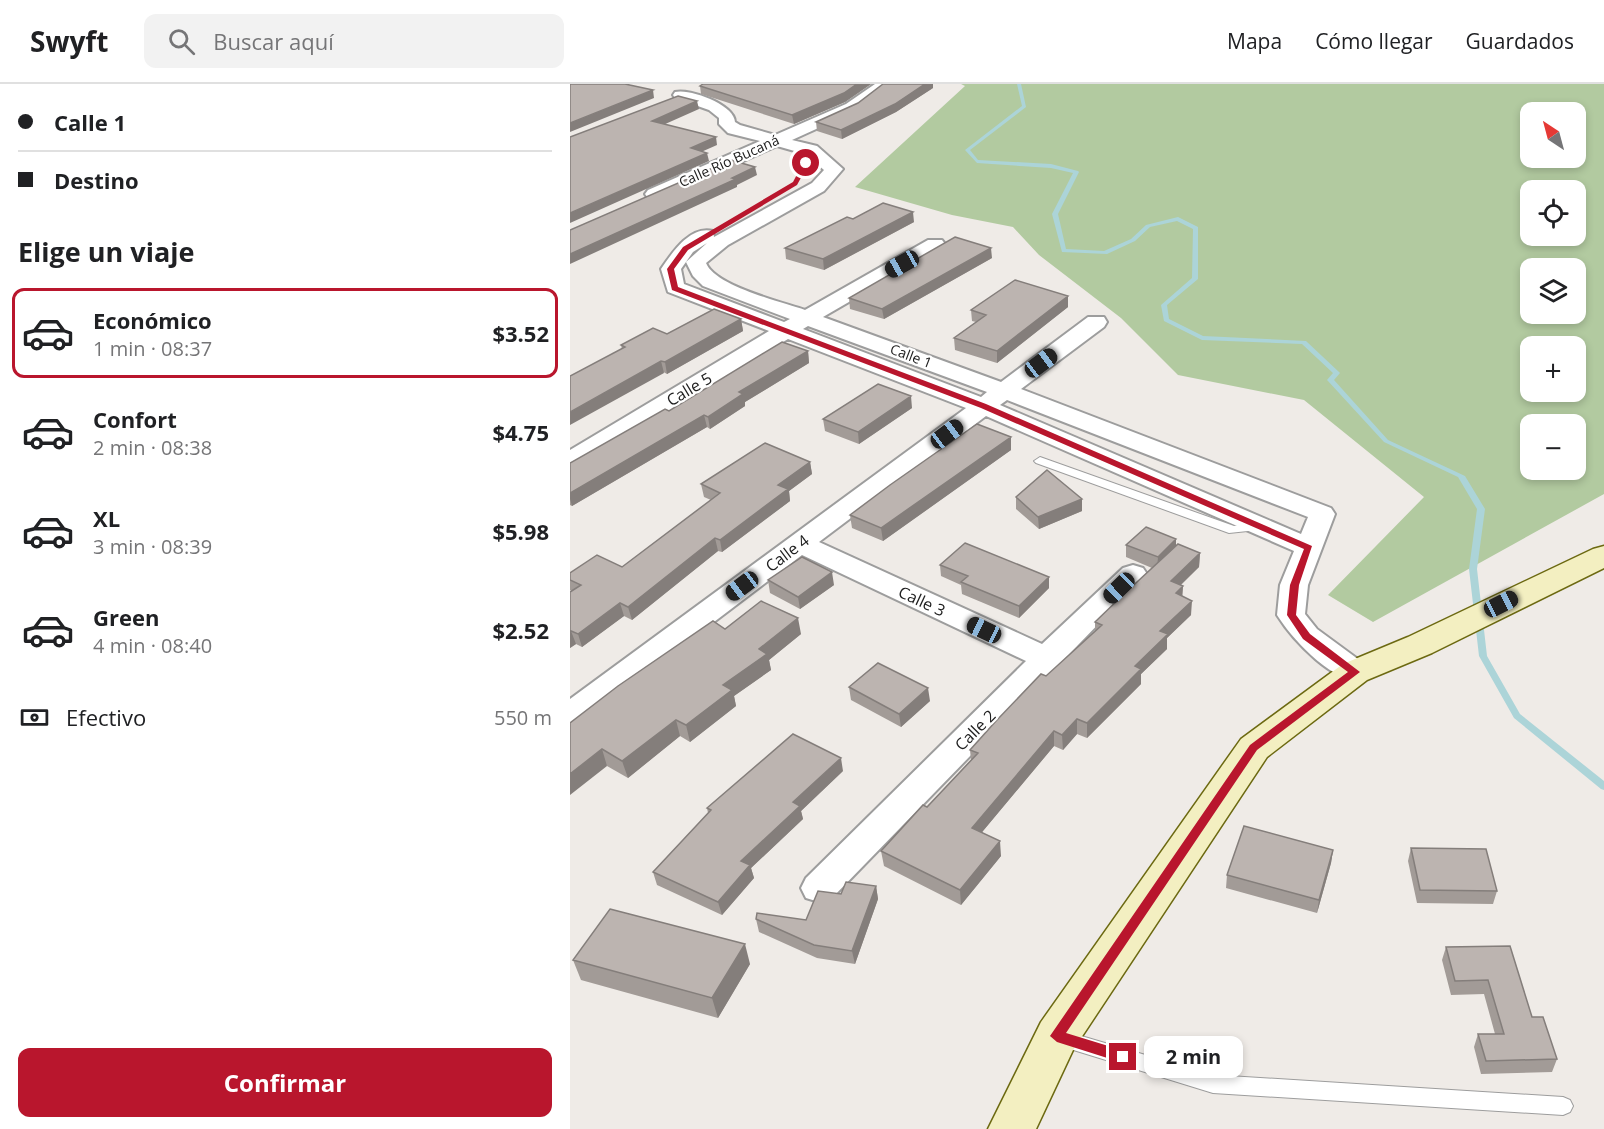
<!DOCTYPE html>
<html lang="es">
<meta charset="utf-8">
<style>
:root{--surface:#fff;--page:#f2f2f2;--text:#202124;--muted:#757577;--line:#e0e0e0;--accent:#b9162d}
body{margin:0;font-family:"Open Sans",sans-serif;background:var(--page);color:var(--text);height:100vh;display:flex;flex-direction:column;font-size:22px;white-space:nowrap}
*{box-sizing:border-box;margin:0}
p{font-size:20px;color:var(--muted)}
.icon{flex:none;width:33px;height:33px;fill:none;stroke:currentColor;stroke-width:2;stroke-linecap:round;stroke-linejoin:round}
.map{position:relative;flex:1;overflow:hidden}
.side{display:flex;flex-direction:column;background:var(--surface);width:570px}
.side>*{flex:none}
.banner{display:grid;align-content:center;height:132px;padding:0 18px;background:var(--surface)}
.needle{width:39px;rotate:324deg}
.controls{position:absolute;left:950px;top:18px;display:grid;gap:12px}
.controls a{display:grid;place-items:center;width:66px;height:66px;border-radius:12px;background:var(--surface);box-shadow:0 3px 9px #0003;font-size:30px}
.end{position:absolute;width:27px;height:27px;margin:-14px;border:8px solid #b9162d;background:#fff;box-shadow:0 0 0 3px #fff}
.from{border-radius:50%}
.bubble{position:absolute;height:42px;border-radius:12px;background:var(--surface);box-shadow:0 3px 9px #0003;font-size:20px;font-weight:700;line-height:42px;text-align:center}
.car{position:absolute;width:18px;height:36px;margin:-18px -9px;border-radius:8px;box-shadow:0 0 4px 2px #0007;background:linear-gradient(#222 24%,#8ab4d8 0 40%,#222 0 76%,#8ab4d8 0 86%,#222 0)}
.banner b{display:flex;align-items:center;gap:21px;height:57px;font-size:22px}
.banner b+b{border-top:2px solid var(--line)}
.banner i{width:15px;height:15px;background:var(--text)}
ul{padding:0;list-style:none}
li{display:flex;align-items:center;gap:18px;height:90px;margin:0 12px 9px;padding:0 6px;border:3px solid transparent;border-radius:12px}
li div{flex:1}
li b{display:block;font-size:22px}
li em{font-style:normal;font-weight:700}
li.on{border-color:var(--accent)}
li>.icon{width:54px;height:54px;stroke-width:1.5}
h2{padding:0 18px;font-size:27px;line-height:72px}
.pay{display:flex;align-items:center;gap:15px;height:66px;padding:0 18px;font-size:22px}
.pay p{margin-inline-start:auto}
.primary-button{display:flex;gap:12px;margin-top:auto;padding:12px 18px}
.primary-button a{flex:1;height:69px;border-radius:12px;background:var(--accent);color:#fff;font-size:24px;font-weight:700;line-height:69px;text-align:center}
header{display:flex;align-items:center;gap:36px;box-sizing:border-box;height:84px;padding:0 30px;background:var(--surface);border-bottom:2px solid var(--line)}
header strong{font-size:28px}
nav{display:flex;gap:33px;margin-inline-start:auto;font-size:21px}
.search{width:420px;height:54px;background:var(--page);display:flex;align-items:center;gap:15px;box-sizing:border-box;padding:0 21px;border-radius:12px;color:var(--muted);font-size:22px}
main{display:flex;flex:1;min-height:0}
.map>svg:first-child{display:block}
.forest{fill:#b2caa0;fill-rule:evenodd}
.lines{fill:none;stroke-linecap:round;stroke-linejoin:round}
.stream{fill:#acd4d8;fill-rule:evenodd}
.lane-casing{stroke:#9d9d9d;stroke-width:2}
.street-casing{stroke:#9d9d9d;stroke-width:4}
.secondary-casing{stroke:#6c6911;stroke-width:3}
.lane{fill:#fff;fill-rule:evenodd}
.street{fill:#fff;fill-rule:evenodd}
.secondary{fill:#f3efc1;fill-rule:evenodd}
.wall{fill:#a29b97}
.shaded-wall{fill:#847e7b}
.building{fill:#bcb4b0;stroke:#847e7b;stroke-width:1.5}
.route{fill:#b9162d}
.labels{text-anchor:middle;stroke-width:4.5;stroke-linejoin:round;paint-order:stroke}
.far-street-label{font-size:14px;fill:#202020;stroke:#fff}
.street-label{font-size:16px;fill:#202020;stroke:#fff}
</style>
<header>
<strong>Swyft</strong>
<div class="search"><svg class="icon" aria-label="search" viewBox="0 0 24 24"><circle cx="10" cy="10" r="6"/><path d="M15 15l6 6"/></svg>Buscar aquí</div>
<nav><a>Mapa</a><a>Cómo llegar</a><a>Guardados</a></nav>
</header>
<main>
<section class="side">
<div class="banner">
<b><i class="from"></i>Calle 1</b>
<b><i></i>Destino</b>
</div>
<h2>Elige un viaje</h2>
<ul>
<li class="on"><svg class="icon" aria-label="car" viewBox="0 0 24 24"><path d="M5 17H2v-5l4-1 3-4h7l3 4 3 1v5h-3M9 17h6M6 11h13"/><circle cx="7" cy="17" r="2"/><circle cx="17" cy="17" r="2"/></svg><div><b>Económico</b><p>1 min · 08:37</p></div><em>$3.52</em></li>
<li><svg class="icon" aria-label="car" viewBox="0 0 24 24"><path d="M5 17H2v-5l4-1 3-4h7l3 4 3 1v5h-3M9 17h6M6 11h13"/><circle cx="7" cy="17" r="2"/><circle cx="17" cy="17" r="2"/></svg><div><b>Confort</b><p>2 min · 08:38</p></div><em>$4.75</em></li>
<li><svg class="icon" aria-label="car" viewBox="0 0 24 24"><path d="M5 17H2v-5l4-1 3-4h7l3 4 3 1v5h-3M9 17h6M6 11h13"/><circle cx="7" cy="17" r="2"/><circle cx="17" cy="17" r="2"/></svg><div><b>XL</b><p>3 min · 08:39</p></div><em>$5.98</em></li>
<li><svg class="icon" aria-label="car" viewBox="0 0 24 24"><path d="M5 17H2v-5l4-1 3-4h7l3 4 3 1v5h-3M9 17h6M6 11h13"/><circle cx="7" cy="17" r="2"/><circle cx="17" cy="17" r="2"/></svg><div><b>Green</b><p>4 min · 08:40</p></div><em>$2.52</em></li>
</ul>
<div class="pay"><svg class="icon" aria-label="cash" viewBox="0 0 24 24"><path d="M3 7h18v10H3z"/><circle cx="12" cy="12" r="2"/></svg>Efectivo<p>550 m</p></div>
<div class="primary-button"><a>Confirmar</a></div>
</section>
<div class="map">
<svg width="1034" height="1045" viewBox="0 0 1034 1045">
<rect width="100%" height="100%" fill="#efebe7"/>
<path class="forest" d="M391,0H1034V410L803,538L758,511L854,413L734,316L608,291L551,234L469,171L443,143L382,131L285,103L395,2ZM960,28H1005V74H960ZM960,106H1005V152H960ZM960,184H1005V230H960ZM960,262H1005V308H960ZM960,340H1005V386H960Z"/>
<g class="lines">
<path class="stream" d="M447,0H451L456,23L400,66L408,76L481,80L508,87L509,88L488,130L496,165L534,167L561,155L576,141L608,133L628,143V195L597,221L599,235L633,252L736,257L769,288L770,289L764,296L818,356L895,392L915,425L907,485L917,572L950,630L1034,697V706L1031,705L944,634L909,572L899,485L907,425L888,393L814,358L758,297L757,296L763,289L732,260L632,256L594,237L591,221L622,194L623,145L607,137L580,143L565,157L537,170L492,168L482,130L503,89L481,84L407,79L395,66L452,22Z"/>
<g class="lane-casing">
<path id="lane" d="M470,373L664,442L687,438L693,442L687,446L659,449L466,379L464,377Z
M491,946L643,991L993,1013L1000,1016L1003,1022L1000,1028L993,1031L643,1009L484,960L482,954L484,948Z"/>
</g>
<g class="street-casing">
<path id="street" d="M305,0H323L288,26L222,56L247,62L273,85L254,107L158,161L136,179C145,202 212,218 235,226L358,156H372L375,160L372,164L253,233L431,298L518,233H534L537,238L534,243L451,305L761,424L765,430L738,501L735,530L747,545L796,581L800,588L796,595C766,604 722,555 707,531L710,501L724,467L416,332L249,458L472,560L553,484L563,481L573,484L577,490L262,814L249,818L236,814L231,804L236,794L456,577L232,471L11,639L0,642V615L396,324L218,255L9,382L0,384V366L199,247L98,208L91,185C102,169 120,141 143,147L144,153L242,99L254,86L235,70L207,62L90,114H78L75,110L78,106L190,57L158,49L149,40V34L139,26L105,14L103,11L105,8C120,4 165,21 165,38L170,41L205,51L276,20ZM137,159L116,178L123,192L133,202L220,235L214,238L114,200L111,185L123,168ZM238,242L417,308L411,313L233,245ZM437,316L738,433L731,450L430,321Z"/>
</g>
<g class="secondary-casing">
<path id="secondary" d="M1034,462V484L862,569L797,596L697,673L503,966L466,1045H418L471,938L671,655L773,580L838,553L1023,465Z"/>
</g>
<use href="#lane" class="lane"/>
<use href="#street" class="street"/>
<use href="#secondary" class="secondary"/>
</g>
<path class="wall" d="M133,0H301L275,18L224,40L131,10L130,2Z
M363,4L326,28L272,55L247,47L246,38Z
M283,135L344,138L254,186L216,175L215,164Z
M422,174L314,235L280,225L279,214Z
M498,223L427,279L385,266L384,254L406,238L402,237L401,226Z
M171,235L173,247L97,290L52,265L51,261L97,250Z
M238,267L239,279L175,318V322L140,345L137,343L2,422L0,421V379L99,327Z
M342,324L289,360L255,347L253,335Z
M441,353V366L313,457L282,444L280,431Z
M240,378L242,390L219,407L220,417L152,468L148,467L62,536L54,532L12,563L6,560L0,564V508L2,507L0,506V489L52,483L141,416L134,413L131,400Z
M446,413L512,427L469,445L446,425Z
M556,461L606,462L630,469L629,483L611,501L613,502L612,512L621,531L597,554V565L571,590V600L517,654L507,650L493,666L484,662L412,748L431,772L391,821L314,782L311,767L357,723L401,676L400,666L476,592L525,548V538L582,484L556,473Z
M370,481L479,493V504L449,534L392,510L391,501L371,492Z
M198,496L264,501L230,525L200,509Z
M155,545L231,550L199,576L201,586L164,612L166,622L120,658L110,652L58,694L37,682L0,639Z
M279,603L360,617L331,643L281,616Z
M273,687L231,727L233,735L181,784L184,794L152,831L87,801L83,788L138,729L137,724Z
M841,764L927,807L923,820L847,819L838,777Z
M763,766L761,779L747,829L656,804L657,791Z
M306,802L308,815L285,880L247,874L189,848L186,835L236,836L271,810Z
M940,862L962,933L987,975L982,988L911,990L904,963L908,950H925L914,910L881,911L872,876L876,863Z
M3,876L180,880L148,934L11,896Z"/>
<path class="shaded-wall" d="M287,0H301L275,18L224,40L222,31Z
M355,0H363V4L326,28L272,55L271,46Z
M83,6L84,14L0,48V39Z
M127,17L129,25L84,45L82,37Z
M146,53L147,61L122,72L121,64Z
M137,69L139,77L0,139V129Z
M185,83L187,91L167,101V103L0,180V170Z
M343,128L344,138L254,186L253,175Z
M421,164L422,174L314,235L312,225Z
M498,212V223L427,279V267Z
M171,235L173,247L97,290L95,278Z
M238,267L239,279L175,318V322L140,345L138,333L169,308Z
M91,277L94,289L0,341V328Z
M341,312L342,324L289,360L288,348Z
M134,331L137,343L2,422L0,415V409Z
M441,353V366L313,457L311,444Z
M240,378L242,390L219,407L220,417L152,468L150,456L208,401Z
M512,415V427L469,445L468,433Z
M145,454L148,467L62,536L58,523Z
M606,455V468L587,486L588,473Z
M630,469L629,483L600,511L601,497Z
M262,488L264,501L230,525L228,513Z
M479,493V504L449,534V522Z
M613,502L612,517L606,509Z
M622,517L621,531L597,554V565L571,590V600L517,654V639L565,582L590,547Z
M50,519L54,532L12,563L8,550Z
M228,534L231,550L199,576L201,586L164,612L166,622L120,658L116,641L153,601L189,565Z
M1,547L6,560L0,564V548Z
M358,604L360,617L331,643L329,630Z
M507,635V650L493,666L492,651Z
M106,636L110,652L58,694L52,677Z
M484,647V662L403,759L402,744Z
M32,665L37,682L0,711V690Z
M271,674L273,687L231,727L233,735L181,784L184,794L152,831L148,818L171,777L223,718Z
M430,757L431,772L391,821L390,806Z
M763,766L761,779L747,829L749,816Z
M306,802L308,815L285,880L282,867Z
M175,860L180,880L148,934L142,914Z"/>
<path class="building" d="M0,0H55L83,6L0,39Z
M133,0H287L274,9L222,31L130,2Z
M313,0H355L325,20L271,46L246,38L288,19Z
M108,12L127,17L82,37L146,53L121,64L137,69L0,129V53Z
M161,76L185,83L162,94L166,95L0,170V146Z
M313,119L343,128L253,175L215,164L277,133L283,135Z
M385,153L421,164L312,225L279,214Z
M445,196L498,212L427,267L384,254L416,231L401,226Z
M144,225L171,235L95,278L91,277L0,328V292L55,263L51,261L83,244L97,250Z
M212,258L238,267L169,308L173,310L138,333L134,331L0,409V379L95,325L99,327Z
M308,300L341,312L288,348L253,335Z
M407,340L441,353L311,444L280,431L320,401Z
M195,359L240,378L208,401L218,405L150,456L145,454L58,523L50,519L8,550L1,547L0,548V508L11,501L0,496V489L27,471L52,483L150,409L131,400Z
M477,386L512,415L468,433L446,413Z
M576,443L606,455L588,473L556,461Z
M395,459L479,493L449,522L391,498L398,492L370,481Z
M608,460L630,469L601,497L613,502L606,509L622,517L590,547L598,550L565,582L571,585L517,639L507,635L492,651L484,647L402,744L430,757L390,806L311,767L353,721L357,723L408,669L400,666L426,637L471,590L476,592L532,541L525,538L553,511Z
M232,473L262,488L228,513L198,496Z
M191,517L228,534L189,565L197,570L153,601L162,606L116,641L106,636L52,677L32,665L0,690V639L48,602L143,537L155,545Z
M308,579L358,604L329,630L279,603Z
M223,650L271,674L223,718L230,722L171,777L180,781L148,818L83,788L141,726L137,724Z
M674,742L763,766L749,816L657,791Z
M841,764L916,765L927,807L850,806Z
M276,798L306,802L282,867L244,861L186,835L187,829L236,836L248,807L271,810Z
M40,825L175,860L142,914L3,876Z
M940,862L962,933H973L987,975L916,977L908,950H934L918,896L885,897L876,863Z"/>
<path class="route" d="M234,77L239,79L227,101L118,166L104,185L108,203L416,320L742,462L729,501L726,531L740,550L790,588L687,666L496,949L558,968V977L553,979L487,958L480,952L680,661L778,588L733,555L717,531L720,501L734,465L411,324L102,206L97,185L113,163L223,98Z"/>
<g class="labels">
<g class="far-street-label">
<text transform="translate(159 77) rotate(-24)" y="5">Calle Río Bucaná</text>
<text transform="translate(341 272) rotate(21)" y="5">Calle 1</text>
</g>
<g class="street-label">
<text transform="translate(119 305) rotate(-31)" y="6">Calle 5</text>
<text transform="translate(217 469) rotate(-37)" y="6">Calle 4</text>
<text transform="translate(352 517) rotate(25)" y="6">Calle 3</text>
<text transform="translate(405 646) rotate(-45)" y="6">Calle 2</text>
</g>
</g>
</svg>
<div class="controls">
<a><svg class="needle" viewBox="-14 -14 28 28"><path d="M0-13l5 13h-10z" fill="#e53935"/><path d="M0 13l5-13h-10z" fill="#757577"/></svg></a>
<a><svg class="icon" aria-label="locate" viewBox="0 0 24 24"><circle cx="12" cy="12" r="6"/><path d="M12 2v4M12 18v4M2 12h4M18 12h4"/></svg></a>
<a><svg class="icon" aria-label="layers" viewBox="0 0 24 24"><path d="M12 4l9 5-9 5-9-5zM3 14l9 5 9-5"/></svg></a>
<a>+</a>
<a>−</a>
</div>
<i class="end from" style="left:236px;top:79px"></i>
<i class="end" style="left:553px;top:973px"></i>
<div class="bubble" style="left:574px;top:952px;width:99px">2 min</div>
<i class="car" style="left:332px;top:180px;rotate:241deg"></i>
<i class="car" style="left:471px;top:279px;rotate:53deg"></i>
<i class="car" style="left:377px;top:350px;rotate:53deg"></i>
<i class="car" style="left:172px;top:502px;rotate:233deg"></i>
<i class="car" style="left:549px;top:504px;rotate:226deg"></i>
<i class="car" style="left:931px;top:520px;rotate:63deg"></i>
<i class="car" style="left:414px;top:546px;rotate:295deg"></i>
</div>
</main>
